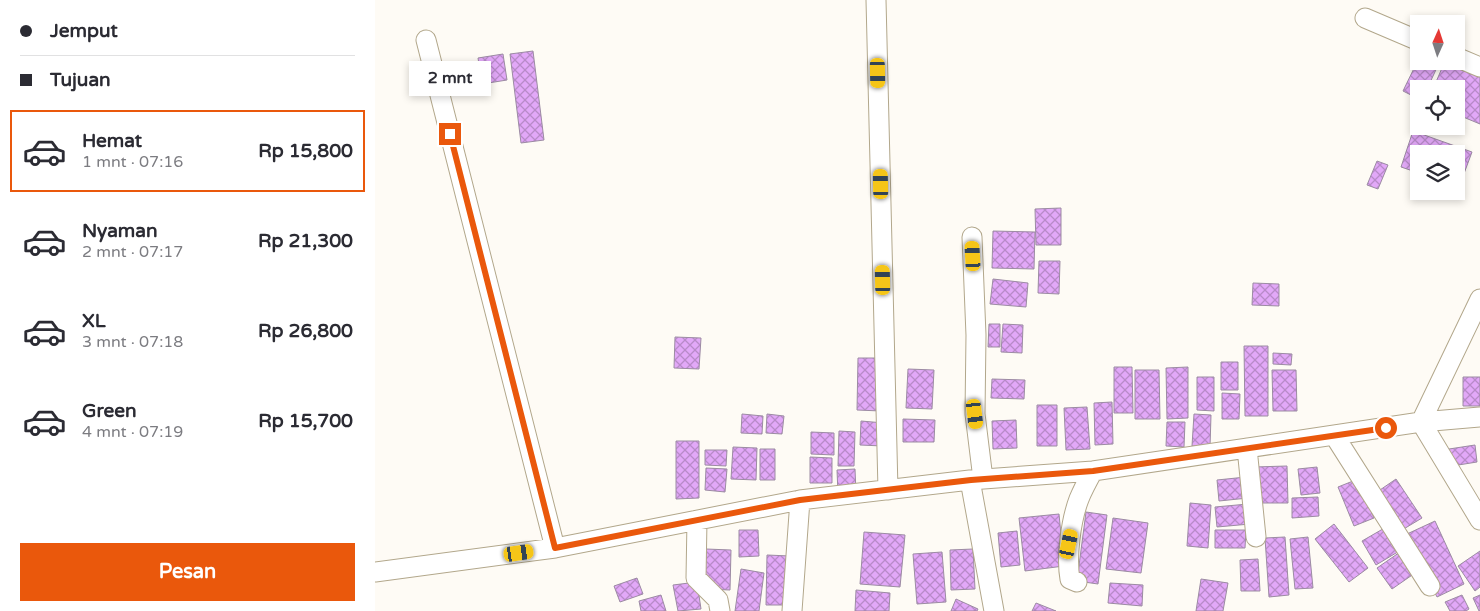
<!DOCTYPE html>
<html lang="id">
<meta charset="utf-8">
<style>
:root{--surface:#fff;--page:#f7f7f7;--text:#2b2b33;--muted:#7c7c81;--line:#e1e1e2;--accent:#ea580c}
body{margin:0;font-family:"Varela Round",sans-serif;background:var(--page);color:var(--text);height:100vh;display:flex;flex-direction:column;font-size:19px;white-space:nowrap}
*{box-sizing:border-box;margin:0}
p{font-size:16px;color:var(--muted)}
.icon{flex:none;width:28px;height:28px;fill:none;stroke:currentColor;stroke-width:2;stroke-linecap:round;stroke-linejoin:round}
.map{position:relative;flex:1;overflow:hidden}
.side{display:flex;flex-direction:column;background:var(--surface);width:375px}
.side>*{flex:none}
.top-card{display:grid;align-content:center;height:110px;padding:0 20px;background:var(--surface)}
.needle{width:32px;rotate:3deg}
.fabs{position:absolute;left:1035px;top:15px;display:grid;gap:10px}
.fabs a{display:grid;place-items:center;width:55px;height:55px;border-radius:0px;background:var(--surface);box-shadow:0 2px 8px #0003;font-size:25px}
.end{position:absolute;width:22px;height:22px;margin:-11px;border:6px solid #ea580c;background:#fff;box-shadow:0 0 0 2px #fff}
.from{border-radius:50%}
.bubble{position:absolute;height:35px;border-radius:0px;background:var(--surface);box-shadow:0 2px 8px #0003;font-size:16px;font-weight:700;line-height:35px;text-align:center}
.car{position:absolute;width:15px;height:30px;margin:-15px -8px;border-radius:6px;box-shadow:0 0 4px 1px #0007;background:linear-gradient(#f5c518 24%,#345 0 40%,#f5c518 0 76%,#345 0 86%,#f5c518 0)}
.top-card b{display:flex;align-items:center;gap:18px;height:48px;font-size:19px}
.top-card b+b{border-top:1px solid var(--line)}
.top-card i{width:12px;height:12px;background:var(--text)}
ul{padding:0;list-style:none}
li{display:flex;align-items:center;gap:15px;height:82px;margin:0 10px 8px;padding:0 10px;border:2px solid transparent;border-radius:0px}
li div{flex:1}
li b{display:block;font-size:19px}
li em{font-style:normal;font-weight:700}
li.selected{border-color:var(--accent)}
li>.icon{width:45px;height:45px;stroke-width:1.5}
.action{display:flex;gap:10px;margin-top:auto;padding:10px 20px}
.action a{flex:1;height:58px;border-radius:0px;background:var(--accent);color:#fff;font-size:20px;font-weight:700;line-height:58px;text-align:center}
main{display:flex;flex:1;min-height:0}
.map>svg:first-child{display:block}
.building{fill:url(#building-cross-hatch);stroke:#9c8ba3}
.lines{fill:none;stroke-linecap:round;stroke-linejoin:round}
.minor-casing{stroke:#b2a78b;stroke-width:21}
.minor{stroke:#fff;stroke-width:19}
.route{stroke:#ea580c;stroke-width:6}
</style>
<main>
<section class="side">
<div class="top-card">
<b><i class="from"></i>Jemput</b>
<b><i></i>Tujuan</b>
</div>
<ul>
<li class="selected"><svg class="icon" aria-label="car" viewBox="0 0 24 24"><path d="M5 17H2v-5l4-1 3-4h7l3 4 3 1v5h-3M9 17h6M6 11h13"/><circle cx="7" cy="17" r="2"/><circle cx="17" cy="17" r="2"/></svg><div><b>Hemat</b><p>1 mnt · 07:16</p></div><em>Rp 15,800</em></li>
<li><svg class="icon" aria-label="car" viewBox="0 0 24 24"><path d="M5 17H2v-5l4-1 3-4h7l3 4 3 1v5h-3M9 17h6M6 11h13"/><circle cx="7" cy="17" r="2"/><circle cx="17" cy="17" r="2"/></svg><div><b>Nyaman</b><p>2 mnt · 07:17</p></div><em>Rp 21,300</em></li>
<li><svg class="icon" aria-label="car" viewBox="0 0 24 24"><path d="M5 17H2v-5l4-1 3-4h7l3 4 3 1v5h-3M9 17h6M6 11h13"/><circle cx="7" cy="17" r="2"/><circle cx="17" cy="17" r="2"/></svg><div><b>XL</b><p>3 mnt · 07:18</p></div><em>Rp 26,800</em></li>
<li><svg class="icon" aria-label="car" viewBox="0 0 24 24"><path d="M5 17H2v-5l4-1 3-4h7l3 4 3 1v5h-3M9 17h6M6 11h13"/><circle cx="7" cy="17" r="2"/><circle cx="17" cy="17" r="2"/></svg><div><b>Green</b><p>4 mnt · 07:19</p></div><em>Rp 15,700</em></li>
</ul>
<div class="action"><a>Pesan</a></div>
</section>
<div class="map">
<svg width="1105" height="611" viewBox="0 0 1105 611">
<defs>
<pattern id="building-cross-hatch" width="8" height="8" patternUnits="userSpaceOnUse" patternTransform="scale(1.25)"><rect width="8" height="8" fill="#e2a8f8"/><path d="M0 0l8 8M0 8l8-8" fill="none" stroke="#b88ac9"/></pattern>
</defs>
<rect width="100%" height="100%" fill="#fefbf5"/>
<path class="building" d="M158,51L169,140L146,143L135,54Z
M128,54L132,80L107,84L103,58Z
M1044,58V61H1065L1052,89H1044V99L1028,91Z
M1070,61H1078L1105,72V124L1081,114V89H1058Z
M1038,131L1097,152L1084,187L1081,186V154H1044V173L1026,167Z
M1002,161L1013,165L1003,189L992,185Z
M686,208V245H661L660,209Z
M618,231L660,232L659,269L617,268Z
M664,261H685L684,294L663,293Z
M618,279L653,283L651,307L615,304Z
M878,283L904,284V306L877,305Z
M614,324H625V347H613Z
M628,324L648,325L647,353L626,352Z
M300,337L326,338L324,369L299,368Z
M869,346H893V416H870Z
M898,353L917,354L916,365L898,364Z
M483,358H507L506,411L482,410Z
M846,362H863V390H846Z
M739,367H757L758,413H739Z
M813,367V418L792,419L791,368Z
M533,369L559,370L557,409L531,408Z
M760,370H784L785,419H760Z
M897,370H921L922,411H898Z
M822,377H839V411L822,410Z
M1088,377H1105V406H1088Z
M617,379L650,380L649,399L616,398Z
M847,393L865,394L864,419H847Z
M737,402L738,444L720,445L719,403Z
M662,405H682V446H662Z
M712,407L715,449L691,450L689,408Z
M367,414L388,416L387,434L366,433Z
M392,414L409,416L407,434L391,433Z
M819,414L836,415L835,447L817,446Z
M528,419L560,420L559,442H528Z
M641,420L642,448L618,449L617,421Z
M486,421L509,423L508,446L485,445Z
M792,422H810L809,447L791,446Z
M464,431L480,432L479,466H463Z
M436,432L459,433V455L436,454Z
M301,441H324V498L301,499Z
M1100,445L1102,462L1077,466L1074,449Z
M358,447L382,448L381,480L356,479Z
M385,449H400V480H385Z
M330,450H352L351,466L330,465Z
M435,457L457,458V483H435Z
M912,466L913,503H880L879,467Z
M942,467L945,493L926,495L923,469Z
M331,468L352,469L350,492L330,490Z
M480,469L481,493L463,494L462,470Z
M871,477L873,498L844,501L842,480Z
M983,479L999,518L979,526L963,487Z
M1021,479L1047,518L1027,530L1002,492Z
M943,497L944,516L917,518V498Z
M815,503L836,505L833,548L812,546Z
M873,504L875,524L842,527L840,507Z
M711,512L732,515L723,584L702,581Z
M684,514L689,566L650,571L644,518Z
M738,518L773,523L766,573L731,569Z
M1060,521L1089,584L1062,597L1032,534Z
M959,524L993,568L974,582L940,539Z
M1013,526L1026,550L1001,565L987,541Z
M364,530H383L384,556L364,557Z
M840,530H871L870,548H840Z
M642,531L645,565L626,567L623,533Z
M489,532L530,535L525,587L485,584Z
M910,537L914,595L894,597L890,538Z
M933,537L938,588L920,589L915,539Z
M331,549L356,550L355,590L330,589Z
M598,549L600,589L576,590L575,550Z
M1028,550L1043,571L1017,589L1002,568Z
M1105,551V587L1100,591L1083,566Z
M567,552L571,602L542,604L538,554Z
M392,555L415,556L413,605H391Z
M883,559L885,591H866L865,560Z
M366,569L389,573L384,611H360Z
M262,578L268,594L245,602L239,586Z
M826,579L853,583L848,611H821Z
M322,582L326,609L303,611L298,585Z
M735,583L768,585L767,606L733,603Z
M481,590L515,593L514,611H480Z
M286,595L291,611H266L264,601Z
M1087,595L1094,609L1091,611H1075L1070,602Z
M1105,595V611H1104L1098,598Z
M581,599L603,609L602,611H576Z
M661,603L681,611H657Z"/>
<g class="lines">
<g class="minor-casing">
<path id="minor" d="M501,0L513,490
M990,18L1044,41
M51,40L180,548
M1081,57L1105,67
M597,237L601,335L600,414L608,479
M1046,422L1105,299
M1046,422L1105,520
M959,435L1055,586
M872,448L881,537
M595,480L619,611
M322,520L321,578L343,600L345,611
M0,572L180,548L425,500L595,480L718,471L1046,422L1105,417
M702,582L695,579C691,557 696,520 704,499C708,489 713,480 718,471
M417,611L425,500"/>
</g>
<use href="#minor" class="minor"/>
</g>
<g class="lines">
<path class="route" d="M75,134L180,548L425,500L596,480L718,471L1011,428"/>
</g>
</svg>
<div class="fabs">
<a><svg class="needle" viewBox="-14 -14 28 28"><path d="M0-13l5 13h-10z" fill="#e53935"/><path d="M0 13l5-13h-10z" fill="#7c7c81"/></svg></a>
<a><svg class="icon" aria-label="locate" viewBox="0 0 24 24"><circle cx="12" cy="12" r="6"/><path d="M12 2v4M12 18v4M2 12h4M18 12h4"/></svg></a>
<a><svg class="icon" aria-label="layers" viewBox="0 0 24 24"><path d="M12 4l9 5-9 5-9-5zM3 14l9 5 9-5"/></svg></a>
</div>
<i class="end from" style="left:1011px;top:428px"></i>
<i class="end" style="left:75px;top:134px"></i>
<div class="bubble" style="left:34px;top:61px;width:82px">2 mnt</div>
<i class="car" style="left:503px;top:73px;rotate:179deg"></i>
<i class="car" style="left:506px;top:184px;rotate:359deg"></i>
<i class="car" style="left:598px;top:256px;rotate:357deg"></i>
<i class="car" style="left:508px;top:280px;rotate:359deg"></i>
<i class="car" style="left:600px;top:414px;rotate:173deg"></i>
<i class="car" style="left:694px;top:544px;rotate:12deg"></i>
<i class="car" style="left:144px;top:553px;rotate:82deg"></i>
</div>
</main>
